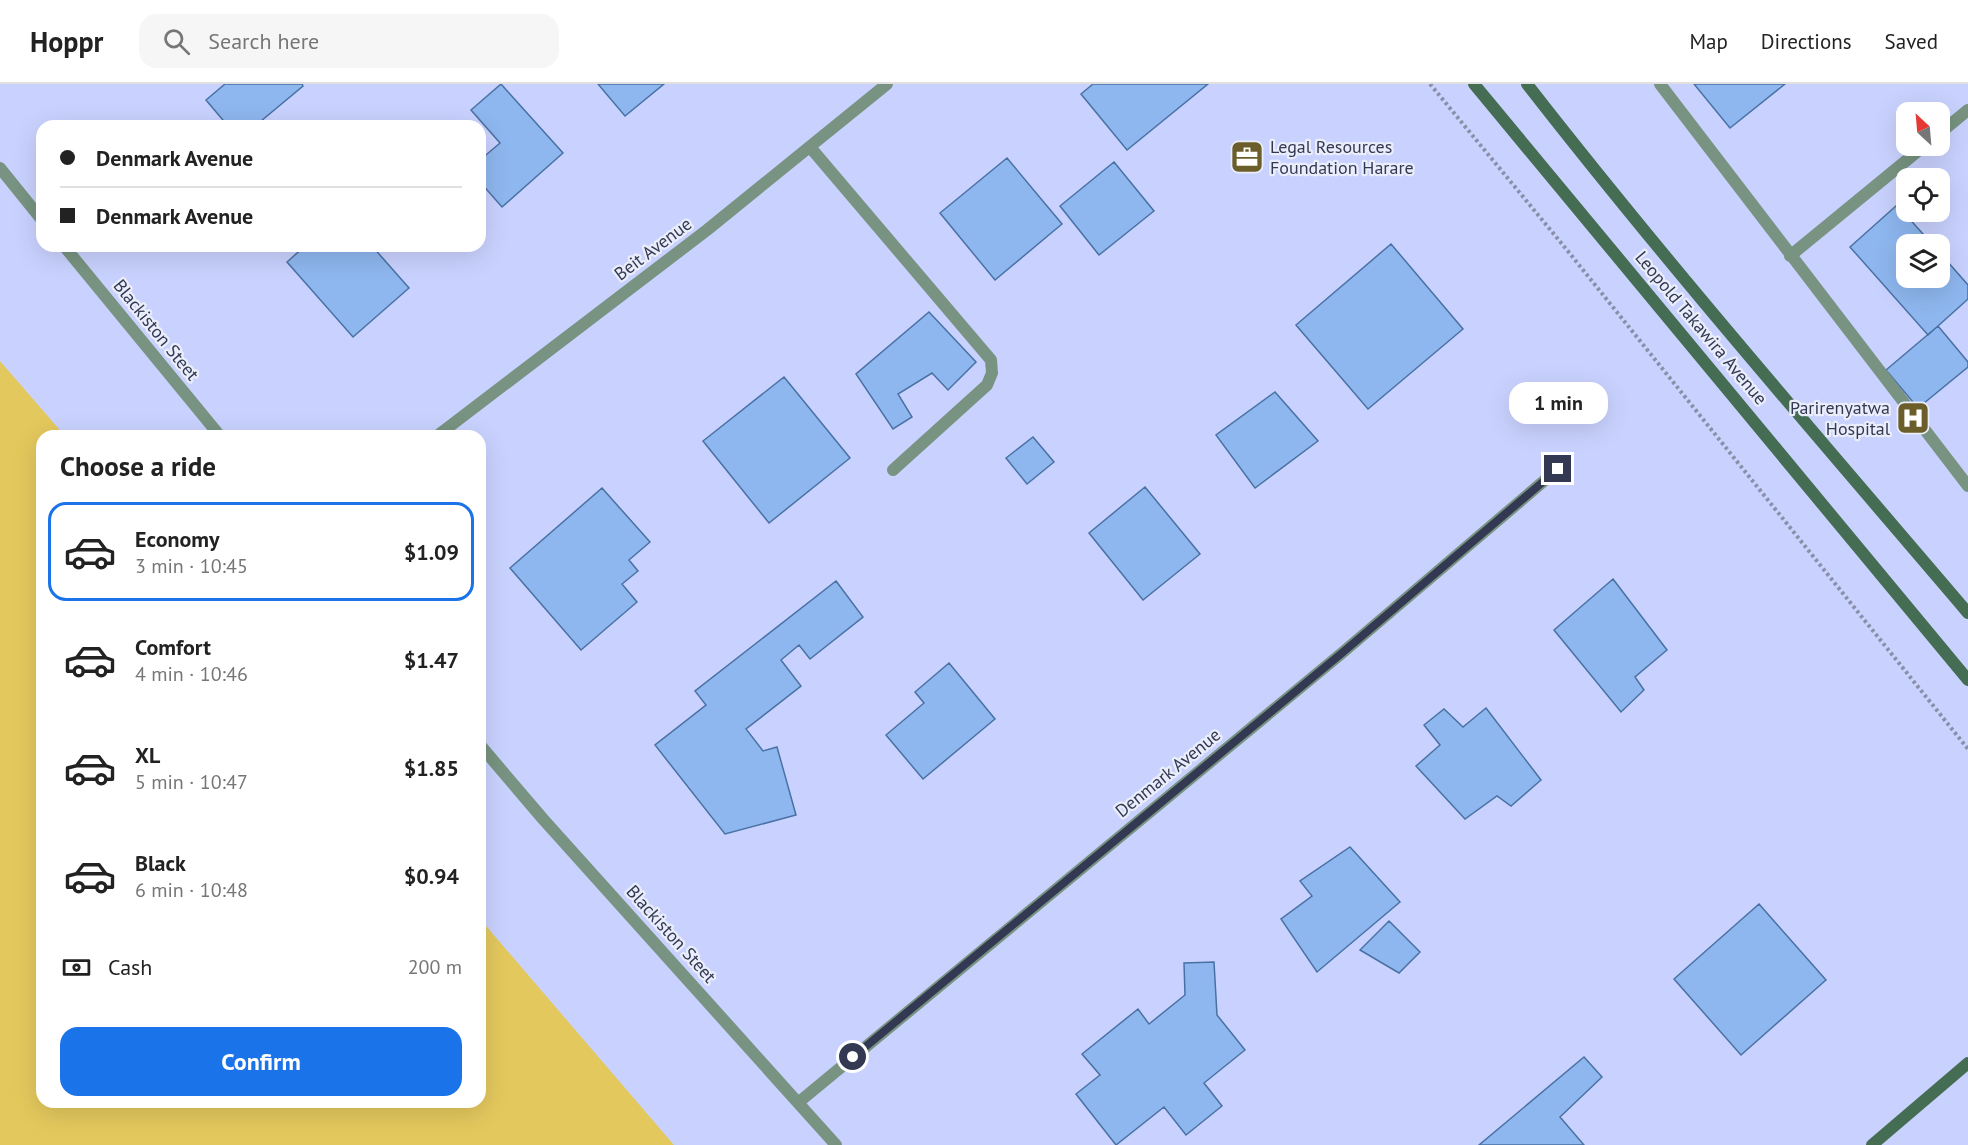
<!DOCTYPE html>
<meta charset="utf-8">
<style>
:root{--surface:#fff;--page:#f6f6f6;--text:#222;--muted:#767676;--line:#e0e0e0;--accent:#1a73e8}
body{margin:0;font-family:"PT Sans",sans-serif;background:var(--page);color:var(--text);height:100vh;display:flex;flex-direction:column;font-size:22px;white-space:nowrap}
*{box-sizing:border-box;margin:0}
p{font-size:20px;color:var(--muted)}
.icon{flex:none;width:33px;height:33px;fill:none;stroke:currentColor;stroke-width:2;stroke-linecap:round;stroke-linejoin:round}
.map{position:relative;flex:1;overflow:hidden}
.side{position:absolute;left:36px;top:346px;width:450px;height:678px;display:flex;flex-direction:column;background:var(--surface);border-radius:18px;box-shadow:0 6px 24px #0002}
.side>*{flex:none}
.banner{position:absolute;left:36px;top:36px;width:450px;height:132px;border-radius:18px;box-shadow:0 6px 24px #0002;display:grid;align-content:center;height:132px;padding:0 24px;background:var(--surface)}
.needle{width:39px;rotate:334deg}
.buttons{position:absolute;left:1896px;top:18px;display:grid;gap:12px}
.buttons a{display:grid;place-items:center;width:54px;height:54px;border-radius:12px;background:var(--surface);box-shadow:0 6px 24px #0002;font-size:30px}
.end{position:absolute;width:27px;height:27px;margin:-14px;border:8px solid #343953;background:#fff;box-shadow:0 0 0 3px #fff}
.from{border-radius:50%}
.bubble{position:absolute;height:42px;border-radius:18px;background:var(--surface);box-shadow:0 6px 24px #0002;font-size:20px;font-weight:800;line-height:42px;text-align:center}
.banner b{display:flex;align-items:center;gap:21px;height:57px;font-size:22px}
.banner b+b{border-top:2px solid var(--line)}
.banner i{width:15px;height:15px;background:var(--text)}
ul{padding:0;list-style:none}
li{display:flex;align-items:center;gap:18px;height:99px;margin:0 12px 9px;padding:0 12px;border:3px solid transparent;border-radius:18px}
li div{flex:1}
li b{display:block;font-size:22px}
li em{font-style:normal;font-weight:800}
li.current{border-color:var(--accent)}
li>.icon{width:54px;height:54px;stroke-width:1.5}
h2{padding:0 24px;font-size:27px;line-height:72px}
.pay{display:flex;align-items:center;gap:15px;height:66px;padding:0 24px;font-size:22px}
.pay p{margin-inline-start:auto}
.button{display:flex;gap:12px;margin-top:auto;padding:12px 24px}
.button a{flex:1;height:69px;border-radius:18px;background:var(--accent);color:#fff;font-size:24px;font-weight:800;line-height:69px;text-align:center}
header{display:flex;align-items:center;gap:36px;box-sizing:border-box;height:84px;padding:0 30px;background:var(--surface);border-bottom:2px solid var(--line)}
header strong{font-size:28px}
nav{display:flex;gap:33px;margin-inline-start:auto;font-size:21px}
.search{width:420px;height:54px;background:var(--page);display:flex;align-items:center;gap:15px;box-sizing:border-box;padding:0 21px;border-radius:18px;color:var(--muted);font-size:22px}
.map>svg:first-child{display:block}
.built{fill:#c9d2fe;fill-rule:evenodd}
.green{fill:#e3c85d}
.building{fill:#8eb7ef;stroke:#4a71a4;stroke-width:1.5}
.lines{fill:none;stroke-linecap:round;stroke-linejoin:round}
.path{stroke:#8a8fa9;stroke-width:4;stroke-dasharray:3 3;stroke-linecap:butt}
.lane{stroke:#789381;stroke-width:12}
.street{stroke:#789381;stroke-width:12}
.secondary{stroke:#446d53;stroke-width:12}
.route{stroke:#343953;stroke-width:8}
.labels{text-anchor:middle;stroke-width:4.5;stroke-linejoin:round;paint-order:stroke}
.poi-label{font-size:18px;fill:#343953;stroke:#eaeefb;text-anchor:start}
.street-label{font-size:18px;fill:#343953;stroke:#eaeefb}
</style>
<header>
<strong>Hoppr</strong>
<div class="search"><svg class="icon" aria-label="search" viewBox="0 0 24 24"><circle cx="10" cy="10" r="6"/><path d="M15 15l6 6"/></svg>Search here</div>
<nav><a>Map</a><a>Directions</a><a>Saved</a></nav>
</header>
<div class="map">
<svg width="1968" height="1061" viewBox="0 0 1968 1061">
<rect width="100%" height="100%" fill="#dae0fa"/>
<path class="built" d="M0,0H1968V1061H0ZM1906,28H1940V62H1906ZM42,42H480V162H42ZM1906,94H1940V128H1906ZM1906,160H1940V194H1906ZM42,352H480V1018H42Z"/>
<path class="green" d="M0,277L65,352H42V1018H480V835L674,1061H0Z"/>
<path class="building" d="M225,0H302L303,2L255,42H228L206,16Z
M501,0L563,69L502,123L480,98V76L500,59L471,26Z
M598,0H664L625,32Z
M1093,0H1208L1127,66L1081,10Z
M1694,0H1785L1730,44Z
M1007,74L1062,140L995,196L940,129Z
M1114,78L1154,127L1099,171L1060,122Z
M1897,121L1932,160H1906V194H1940V169L1968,201V215L1928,251L1850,163Z
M1391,160L1463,245L1368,325L1296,241Z
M305,162H372L409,204L353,253L287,178Z
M929,228L976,278L948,306L932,289L898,310L912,333L893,345L856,290Z
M1938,242L1968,278V283L1918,324L1886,286Z
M784,293L850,374L769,439L703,357Z
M1275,308L1318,357L1255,404L1216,351Z
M1033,353L1054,378L1027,400L1006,374Z
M1145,403L1200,470L1143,516L1089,449Z
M602,404L650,458L629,476L638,487L622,500L637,518L581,566L510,484Z
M1613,495L1667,566L1635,593L1644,606L1621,628L1554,546Z
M836,497L863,533L810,575L799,561L781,576L801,602L746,645L763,667L777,663L796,731L725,750L655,661L706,621L695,607Z
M949,579L995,635L923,695L886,651L924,619L915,608Z
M1486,624L1541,696L1511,722L1497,712L1465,735L1416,682L1440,661L1424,641L1444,625L1463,643Z
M1350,763L1400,818L1317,888L1281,835L1312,812L1300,797Z
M1759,820L1826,896L1741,971L1674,895Z
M1389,837L1420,868L1399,889L1360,866Z
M1214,878L1217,931L1245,966L1204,999L1222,1022L1186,1051L1164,1023L1116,1061L1076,1010L1100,991L1082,970L1138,925L1149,940L1185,911L1184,879Z
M1584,973L1602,993L1560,1033L1584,1061H1479Z"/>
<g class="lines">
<path class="path" d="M1430,0L1567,166L1968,665"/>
<path class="lane" d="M1660,0L1968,402
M1940,49L1968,26
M810,63L991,276L992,289L987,301L893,386
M1790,172L1924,62"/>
<path class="street" d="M0,84L42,136
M64,162L220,352
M437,352L707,146L887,0
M480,661L543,735L836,1061
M799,1018L1342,569L1558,385"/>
<path class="secondary" d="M1474,0L1968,596
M1527,0C1668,181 1819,354 1968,529
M1872,1061L1968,979"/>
</g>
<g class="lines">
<path class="route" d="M853,973L1342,569L1558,385"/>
</g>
<defs>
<g id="office-square" transform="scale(1.725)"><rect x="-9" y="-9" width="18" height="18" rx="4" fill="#6b5e2b" stroke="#eaeefb"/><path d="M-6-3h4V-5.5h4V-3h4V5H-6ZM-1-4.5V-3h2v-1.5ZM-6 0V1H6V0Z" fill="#fff"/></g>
<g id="hospital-square" transform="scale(1.725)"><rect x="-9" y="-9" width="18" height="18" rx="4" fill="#6b5e2b" stroke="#eaeefb"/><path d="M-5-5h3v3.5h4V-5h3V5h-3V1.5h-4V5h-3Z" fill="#fff"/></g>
</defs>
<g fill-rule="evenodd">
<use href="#office-square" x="1247" y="73"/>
<use href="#hospital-square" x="1913" y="334"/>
</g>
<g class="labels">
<g class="poi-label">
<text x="1270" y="69">Legal Resources<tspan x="1270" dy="21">Foundation Harare</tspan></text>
<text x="1890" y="330" text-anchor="end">Parirenyatwa<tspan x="1890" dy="21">Hospital</tspan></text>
</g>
<g class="street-label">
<text transform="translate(653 165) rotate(-37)" y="6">Beit Avenue</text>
<text transform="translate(1701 244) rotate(50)" y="6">Leopold Takawira Avenue</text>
<text transform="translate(156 246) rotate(51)" y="6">Blackiston Steet</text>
<text transform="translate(1168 689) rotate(-39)" y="6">Denmark Avenue</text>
<text transform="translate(671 850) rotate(48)" y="6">Blackiston Steet</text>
</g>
</g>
</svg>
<div class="buttons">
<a><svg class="needle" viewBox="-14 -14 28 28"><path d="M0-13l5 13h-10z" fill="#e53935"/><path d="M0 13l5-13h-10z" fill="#767676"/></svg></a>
<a><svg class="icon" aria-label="locate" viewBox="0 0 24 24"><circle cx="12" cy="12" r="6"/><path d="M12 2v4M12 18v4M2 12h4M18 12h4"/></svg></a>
<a><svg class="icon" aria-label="layers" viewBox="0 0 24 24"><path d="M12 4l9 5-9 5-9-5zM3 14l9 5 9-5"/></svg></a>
</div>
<i class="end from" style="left:853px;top:973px"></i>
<i class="end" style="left:1558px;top:385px"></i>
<div class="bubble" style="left:1509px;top:298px;width:99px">1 min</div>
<div class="banner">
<b><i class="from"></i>Denmark Avenue</b>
<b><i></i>Denmark Avenue</b>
</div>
<section class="side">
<h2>Choose a ride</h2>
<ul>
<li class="current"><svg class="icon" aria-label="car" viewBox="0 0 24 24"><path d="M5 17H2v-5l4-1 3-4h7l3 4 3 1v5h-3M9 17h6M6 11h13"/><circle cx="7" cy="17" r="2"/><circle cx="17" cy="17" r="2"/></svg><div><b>Economy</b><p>3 min · 10:45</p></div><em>$1.09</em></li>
<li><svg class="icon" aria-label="car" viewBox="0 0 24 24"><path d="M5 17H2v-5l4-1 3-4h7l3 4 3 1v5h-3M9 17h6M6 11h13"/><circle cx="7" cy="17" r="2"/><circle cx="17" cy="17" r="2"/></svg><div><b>Comfort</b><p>4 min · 10:46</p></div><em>$1.47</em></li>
<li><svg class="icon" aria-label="car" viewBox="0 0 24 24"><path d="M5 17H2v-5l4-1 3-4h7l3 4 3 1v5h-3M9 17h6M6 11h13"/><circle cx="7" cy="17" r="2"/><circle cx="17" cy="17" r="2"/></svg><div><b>XL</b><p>5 min · 10:47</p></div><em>$1.85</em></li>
<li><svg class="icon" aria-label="car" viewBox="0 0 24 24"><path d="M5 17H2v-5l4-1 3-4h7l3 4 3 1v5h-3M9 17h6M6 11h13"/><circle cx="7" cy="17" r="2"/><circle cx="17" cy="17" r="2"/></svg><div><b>Black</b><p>6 min · 10:48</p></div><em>$0.94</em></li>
</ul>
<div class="pay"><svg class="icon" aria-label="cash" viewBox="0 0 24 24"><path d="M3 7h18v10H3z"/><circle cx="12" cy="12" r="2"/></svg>Cash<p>200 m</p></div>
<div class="button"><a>Confirm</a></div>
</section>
</div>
